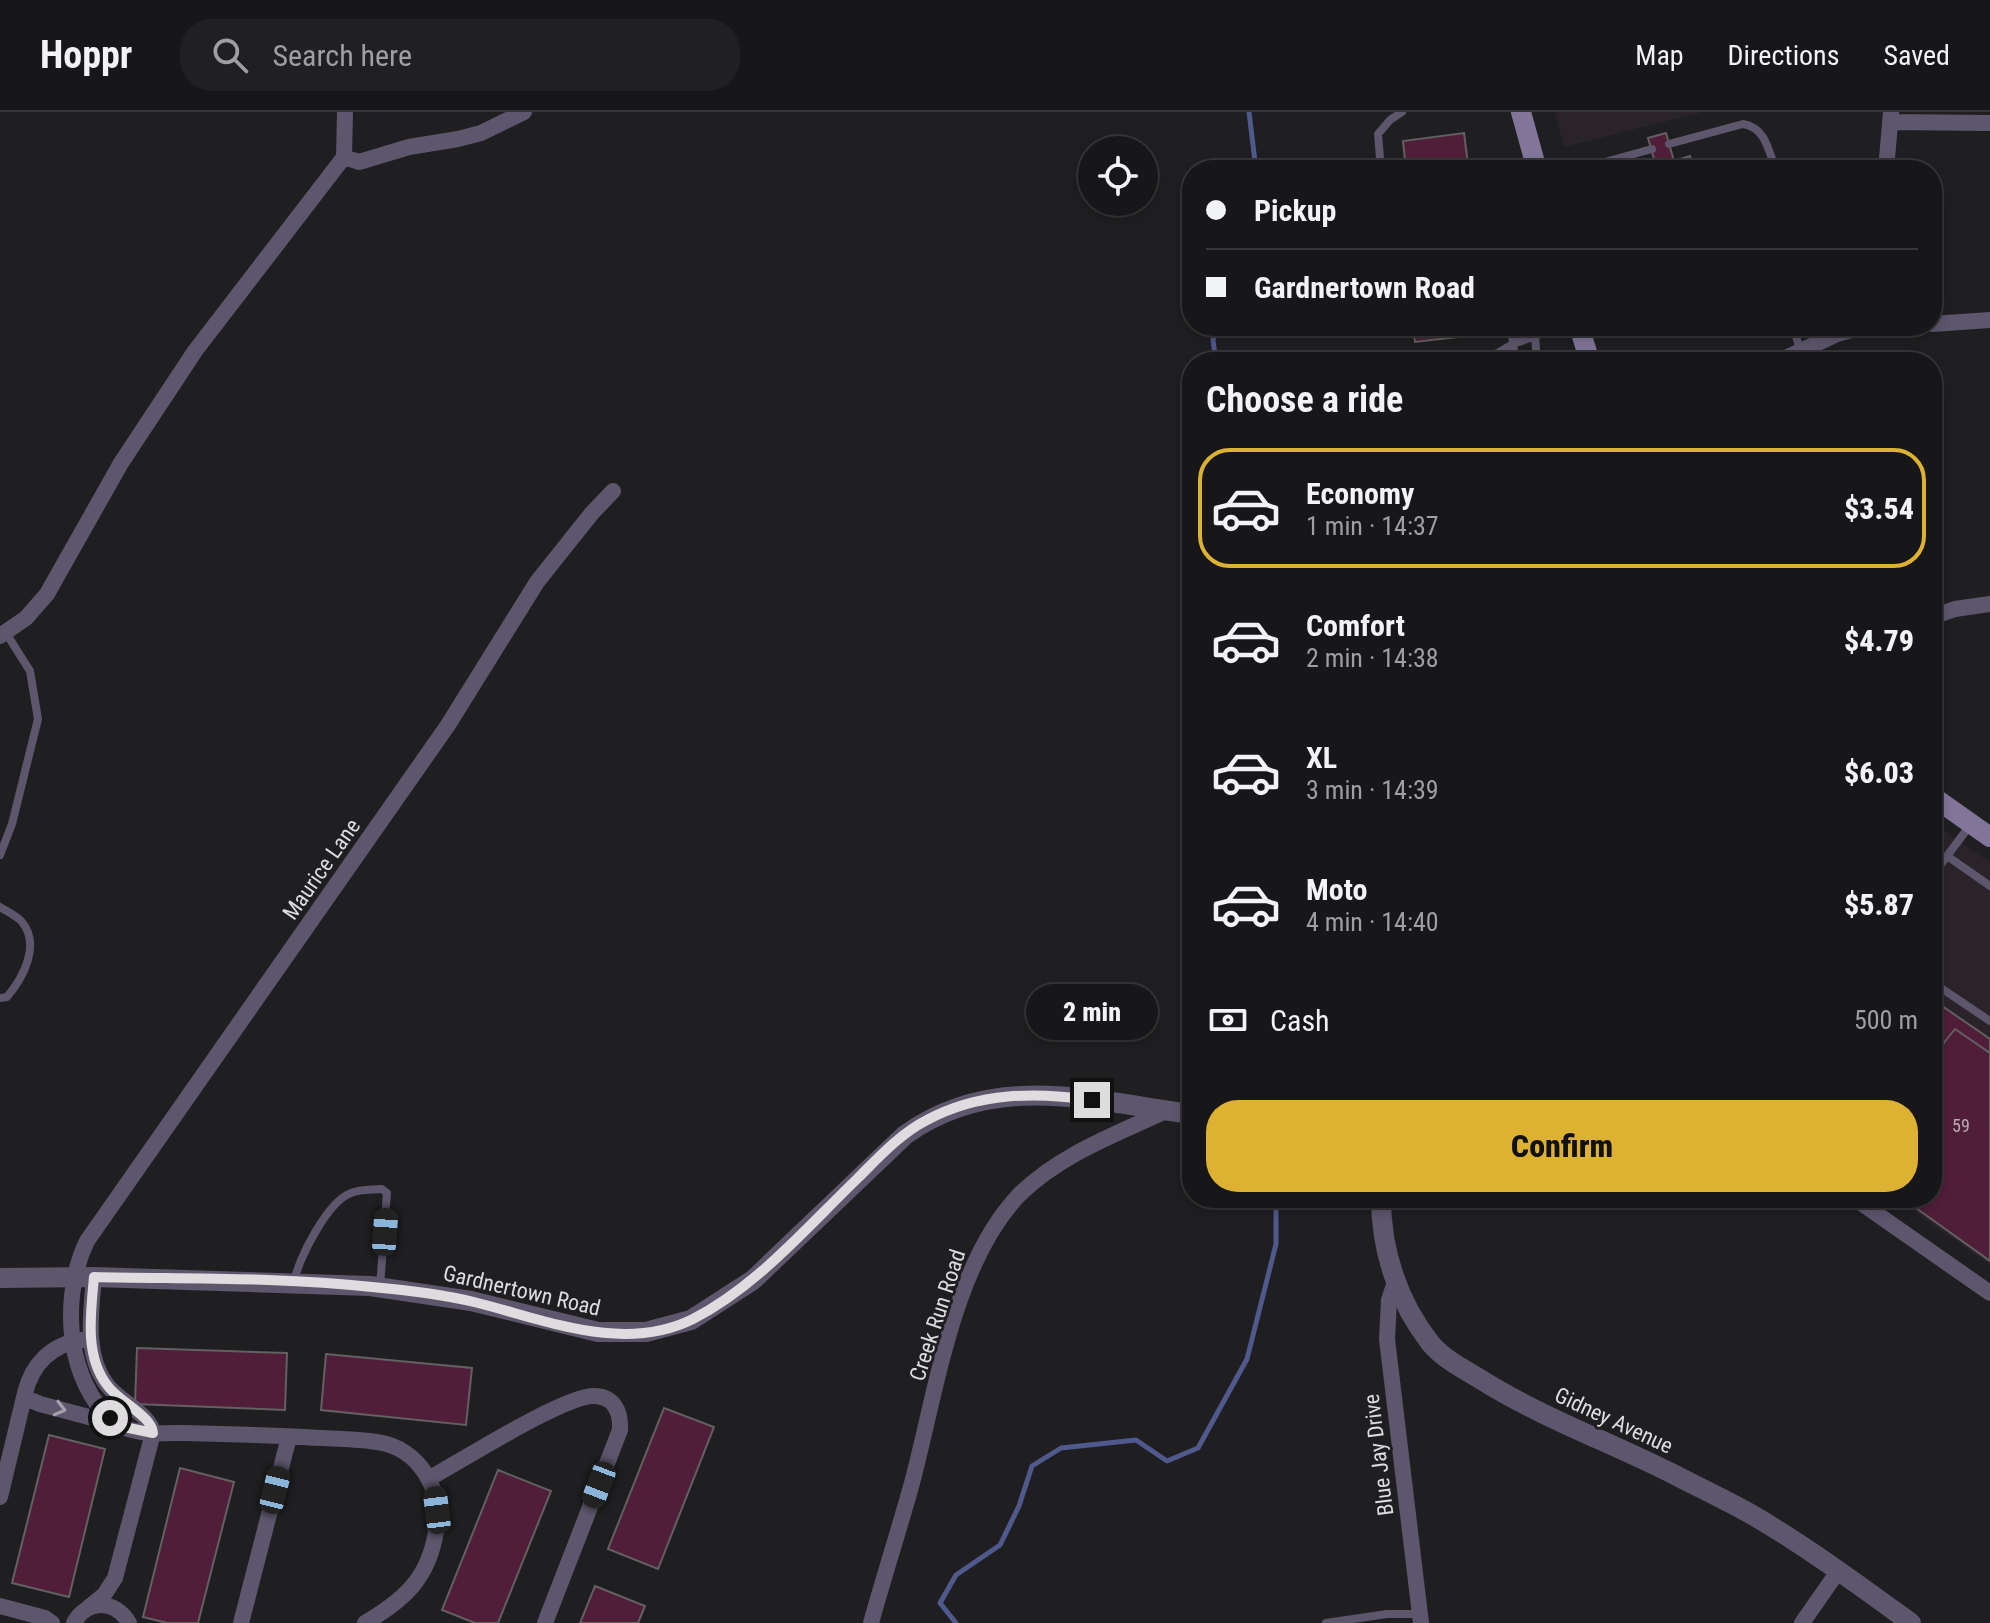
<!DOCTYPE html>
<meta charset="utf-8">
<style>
:root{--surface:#171618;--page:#201f21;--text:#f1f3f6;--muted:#9e9fa2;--line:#363537;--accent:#ddb233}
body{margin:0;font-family:"Roboto Condensed",sans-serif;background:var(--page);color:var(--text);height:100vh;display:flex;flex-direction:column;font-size:30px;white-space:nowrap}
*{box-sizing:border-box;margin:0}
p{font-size:26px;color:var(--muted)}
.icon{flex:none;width:44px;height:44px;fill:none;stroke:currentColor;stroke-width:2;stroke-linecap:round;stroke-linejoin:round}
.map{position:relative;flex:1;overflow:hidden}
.panel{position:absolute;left:1182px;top:240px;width:760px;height:856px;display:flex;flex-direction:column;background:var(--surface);border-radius:32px;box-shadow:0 4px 12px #0003,0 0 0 2px var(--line)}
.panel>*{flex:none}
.banner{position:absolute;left:1182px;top:48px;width:760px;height:176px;border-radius:32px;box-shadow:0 4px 12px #0003,0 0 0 2px var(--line);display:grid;align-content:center;height:176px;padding:0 24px;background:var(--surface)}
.tools{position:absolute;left:1078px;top:24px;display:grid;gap:16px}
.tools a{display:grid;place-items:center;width:80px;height:80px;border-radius:50%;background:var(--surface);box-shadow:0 4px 12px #0003,0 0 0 2px var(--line);font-size:40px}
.end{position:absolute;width:36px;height:36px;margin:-18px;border:10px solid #dedcde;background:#111;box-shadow:0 0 0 4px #111}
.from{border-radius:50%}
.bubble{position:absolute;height:56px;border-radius:28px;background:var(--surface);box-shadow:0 4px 12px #0003,0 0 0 2px var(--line);font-size:26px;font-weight:800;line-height:56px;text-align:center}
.car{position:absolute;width:24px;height:48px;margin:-24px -12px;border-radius:10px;box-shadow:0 0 6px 2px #0007;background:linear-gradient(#222 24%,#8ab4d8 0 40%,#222 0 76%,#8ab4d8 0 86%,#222 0)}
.banner b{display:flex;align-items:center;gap:28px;height:76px;font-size:30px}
.banner b+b{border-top:2px solid var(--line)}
.banner i{width:20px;height:20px;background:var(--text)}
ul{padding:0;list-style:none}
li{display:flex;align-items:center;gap:24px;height:120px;margin:0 16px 12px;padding:0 8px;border:4px solid transparent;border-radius:32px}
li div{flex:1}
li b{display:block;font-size:30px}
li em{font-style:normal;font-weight:800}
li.selected{border-color:var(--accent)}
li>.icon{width:72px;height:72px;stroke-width:1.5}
h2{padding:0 24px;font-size:36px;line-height:96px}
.pay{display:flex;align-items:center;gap:20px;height:88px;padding:0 24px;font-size:30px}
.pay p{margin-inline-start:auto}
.action{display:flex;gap:16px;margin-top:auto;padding:16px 24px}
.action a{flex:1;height:92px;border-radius:32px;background:var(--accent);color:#111;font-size:32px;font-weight:800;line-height:92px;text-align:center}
header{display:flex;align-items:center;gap:48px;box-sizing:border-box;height:112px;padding:0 40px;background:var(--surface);border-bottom:2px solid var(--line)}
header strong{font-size:38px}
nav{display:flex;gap:44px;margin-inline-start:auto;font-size:28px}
.search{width:560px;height:72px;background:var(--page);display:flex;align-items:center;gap:20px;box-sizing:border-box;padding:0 28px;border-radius:32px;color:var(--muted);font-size:30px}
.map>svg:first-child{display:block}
.built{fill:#2a242a}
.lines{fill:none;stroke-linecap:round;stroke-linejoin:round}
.stream{stroke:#50598c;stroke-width:5}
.building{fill:#501e39;stroke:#636061;stroke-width:2}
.service{stroke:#5d566c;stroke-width:8}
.minor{stroke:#5d566c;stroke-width:16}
.tertiary{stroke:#5d566c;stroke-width:20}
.secondary{stroke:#817599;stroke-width:20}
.oneway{stroke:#a4a0ab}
.route{stroke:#dedcde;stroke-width:10}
.labels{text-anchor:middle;stroke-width:6;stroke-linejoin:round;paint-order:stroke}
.number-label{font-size:18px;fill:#baacb5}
.street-label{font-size:22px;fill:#dedcde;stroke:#1f1e20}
</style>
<header>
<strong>Hoppr</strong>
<div class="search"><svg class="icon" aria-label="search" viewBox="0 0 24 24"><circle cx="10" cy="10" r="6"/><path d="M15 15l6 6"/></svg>Search here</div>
<nav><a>Map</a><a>Directions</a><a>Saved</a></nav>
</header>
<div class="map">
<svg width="1990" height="1511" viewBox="0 0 1990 1511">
<rect width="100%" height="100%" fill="#1f1e20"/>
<path class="built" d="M1555,0H1703L1564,35Z
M1932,711L1990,750V1153L1895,1086H1932Z"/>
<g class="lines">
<path class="stream" d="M1249,0L1256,58
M1216,250L1213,228L1218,214
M956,1511L940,1491L956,1463L1000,1433L1019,1394L1032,1354L1061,1336L1136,1328L1167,1349L1198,1336L1247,1247L1276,1132V1086"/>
</g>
<path class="building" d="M1464,21L1468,52L1406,58L1403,29Z
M1666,21L1674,49L1656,54L1648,26Z
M1690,44L1694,58H1643L1674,49Z
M1392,214H1469V215H1465L1466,224L1415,230L1414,221L1393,224Z
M1932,887L1990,927V941L1955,917L1939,937L1932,932Z
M1955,917L1990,941V1149L1902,1086H1932V932L1939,937Z
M137,1236L287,1241L285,1298L135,1292Z
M326,1242L472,1256L466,1313L321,1298Z
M664,1296L714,1315L658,1457L608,1437Z
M49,1323L105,1337L69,1485L12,1471Z
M180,1356L234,1370L198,1511H167L143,1505Z
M498,1358L551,1379L498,1511H475L442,1498Z
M595,1474L645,1494L638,1511H580Z"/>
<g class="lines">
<path class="service" d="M1669,32L1743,12C1766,16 1768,38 1776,58
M1594,53L1652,37
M1381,58L1378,22L1390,8L1402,0
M1580,58L1594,53L1595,58
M1793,214L1800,238
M1535,224L1537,249
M1482,250L1513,232L1511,214
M1516,250L1513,232L1564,214
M0,743L12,712L38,607L30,559L6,521
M1947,744L1990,774
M1932,764L1971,712
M0,795C6,799 17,804 22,810C41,833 23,866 7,885L0,886
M1932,870L1990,909
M294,1170C298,1147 328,1089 351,1081C360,1077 372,1078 382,1077L387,1081L380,1175
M1326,1511L1387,1502H1420"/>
<path class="minor" d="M345,0L344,45L359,50L409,35L458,27L481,21L524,0
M1890,10L1990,11
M1886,58L1891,0
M1932,212L1990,208
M1777,250L1837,222L1855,217L1906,214
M1932,505L1955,497L1990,492
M0,524L26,506L47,482L121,351L195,239L344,45
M1854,1086L1990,1181
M1395,1170L1389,1188L1387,1227L1421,1511
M82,1228C52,1232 32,1252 25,1281L28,1287L40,1292L115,1312
M430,1366C463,1348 563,1284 594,1284C614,1284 621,1300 620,1318L545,1511
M0,1385L25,1281
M0,1494L45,1506L52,1511
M89,1495L104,1483L115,1466L153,1321C151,1303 119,1289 107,1273C84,1243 91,1201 94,1165
M74,1511C87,1487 115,1487 129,1511
M241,1511L289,1325
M365,1511C404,1488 428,1467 436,1420C444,1379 420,1336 377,1330C353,1326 328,1327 304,1325C264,1323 224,1322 183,1321C164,1321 141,1323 123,1315C97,1302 81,1269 75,1241C67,1205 71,1162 87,1129L448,613L537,470L592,401L613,379
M871,1511C884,1464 899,1418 912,1371C936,1281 953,1152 1019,1083C1059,1043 1116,1022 1166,999
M1802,1511L1839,1458"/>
<path class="tertiary" d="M1381,1086C1381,1139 1398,1190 1431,1232C1444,1247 1463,1257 1480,1267C1542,1306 1610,1330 1675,1363C1702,1377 1730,1390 1756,1405C1810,1437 1860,1474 1911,1511
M0,1166L94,1165L370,1174L471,1189L598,1220H646L691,1208L753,1168L905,1023C994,959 1092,989 1192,1002"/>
<path class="secondary" d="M1521,0L1537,58
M1579,214L1590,250
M1932,684L1990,725"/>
</g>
<defs><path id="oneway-chevron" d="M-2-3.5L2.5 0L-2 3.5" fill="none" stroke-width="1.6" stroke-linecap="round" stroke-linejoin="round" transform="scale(2)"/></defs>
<use class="oneway" href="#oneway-chevron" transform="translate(60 1297) rotate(15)"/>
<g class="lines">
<path class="route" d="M110,1306L124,1315L153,1321C152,1304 118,1289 107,1273C84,1243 91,1200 94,1165C186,1167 280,1165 372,1175C406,1178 441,1182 474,1190C543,1207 623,1242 693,1207C757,1174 806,1116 858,1066C878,1046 901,1021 927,1008C979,980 1036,980 1092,988"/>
</g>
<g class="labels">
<g class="number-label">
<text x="1961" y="1020">59</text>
</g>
<g class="street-label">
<text transform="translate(321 757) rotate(-55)" y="8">Maurice Lane</text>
<text transform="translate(522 1178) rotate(13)" y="8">Gardnertown Road</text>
<text transform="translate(937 1203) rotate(-72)" y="8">Creek Run Road</text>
<text transform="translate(1614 1308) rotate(25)" y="8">Gidney Avenue</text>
<text transform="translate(1378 1343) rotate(-97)" y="8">Blue Jay Drive</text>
</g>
</g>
</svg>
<div class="tools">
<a><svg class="icon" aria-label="locate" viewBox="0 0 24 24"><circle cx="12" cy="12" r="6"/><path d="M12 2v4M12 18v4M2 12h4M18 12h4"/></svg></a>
</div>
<i class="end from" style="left:110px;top:1306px"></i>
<i class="end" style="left:1092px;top:988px"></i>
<div class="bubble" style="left:1026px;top:872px;width:132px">2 min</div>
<i class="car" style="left:385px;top:1120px;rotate:4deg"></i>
<i class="car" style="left:599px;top:1373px;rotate:201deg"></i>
<i class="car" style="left:275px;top:1378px;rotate:14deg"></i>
<i class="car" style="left:437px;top:1398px;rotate:353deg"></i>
<div class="banner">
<b><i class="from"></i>Pickup</b>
<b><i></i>Gardnertown Road</b>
</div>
<section class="panel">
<h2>Choose a ride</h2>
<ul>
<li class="selected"><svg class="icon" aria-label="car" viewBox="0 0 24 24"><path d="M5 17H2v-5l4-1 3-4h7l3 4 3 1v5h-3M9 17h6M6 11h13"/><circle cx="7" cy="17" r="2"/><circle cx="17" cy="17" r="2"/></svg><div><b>Economy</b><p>1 min · 14:37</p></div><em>$3.54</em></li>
<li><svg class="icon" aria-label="car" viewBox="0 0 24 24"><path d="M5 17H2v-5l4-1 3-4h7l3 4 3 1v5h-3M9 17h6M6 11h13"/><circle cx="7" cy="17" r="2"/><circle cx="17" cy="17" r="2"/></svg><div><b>Comfort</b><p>2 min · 14:38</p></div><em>$4.79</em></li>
<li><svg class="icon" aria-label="car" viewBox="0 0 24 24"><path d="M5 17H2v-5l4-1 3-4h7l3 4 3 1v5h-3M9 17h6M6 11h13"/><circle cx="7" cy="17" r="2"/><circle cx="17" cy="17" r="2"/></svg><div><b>XL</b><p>3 min · 14:39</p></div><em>$6.03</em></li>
<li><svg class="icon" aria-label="car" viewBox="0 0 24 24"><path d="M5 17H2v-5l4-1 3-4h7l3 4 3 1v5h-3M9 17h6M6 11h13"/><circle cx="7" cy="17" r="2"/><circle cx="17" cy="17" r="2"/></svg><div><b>Moto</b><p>4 min · 14:40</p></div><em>$5.87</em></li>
</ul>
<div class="pay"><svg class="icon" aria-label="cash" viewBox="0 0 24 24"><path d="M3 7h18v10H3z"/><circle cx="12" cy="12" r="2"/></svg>Cash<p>500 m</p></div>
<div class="action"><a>Confirm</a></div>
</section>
</div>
